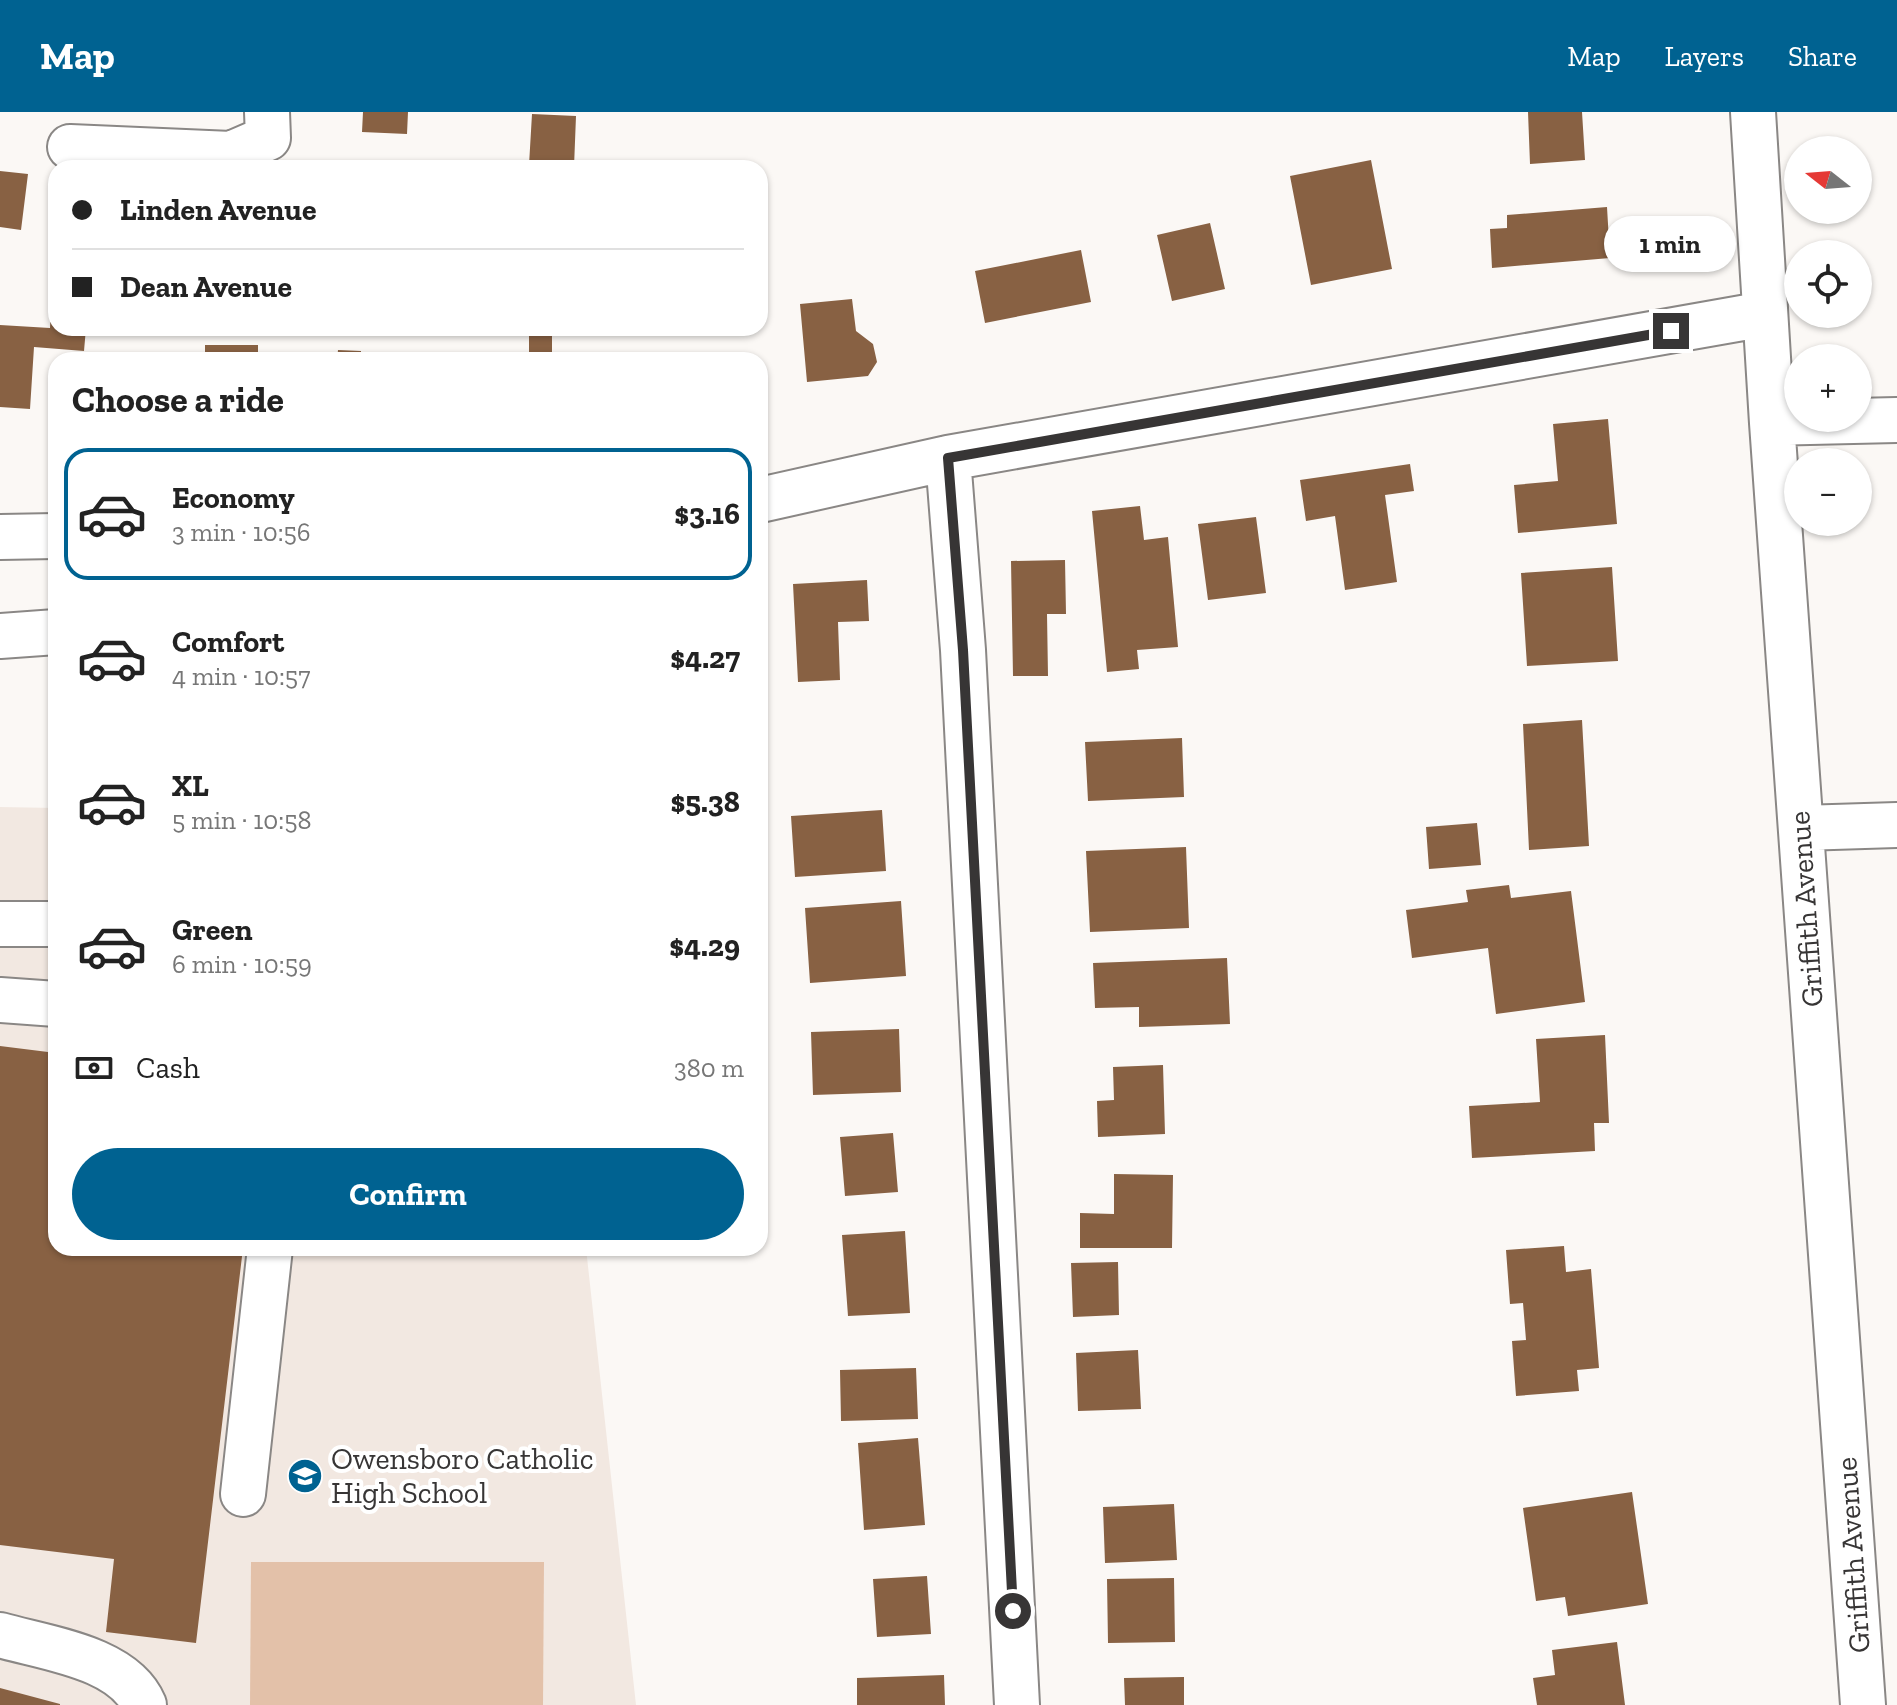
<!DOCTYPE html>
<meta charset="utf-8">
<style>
:root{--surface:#fff;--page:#f6f6f6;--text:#222;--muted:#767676;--line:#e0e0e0;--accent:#006291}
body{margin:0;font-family:"Zilla Slab",serif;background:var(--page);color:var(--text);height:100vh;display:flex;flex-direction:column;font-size:30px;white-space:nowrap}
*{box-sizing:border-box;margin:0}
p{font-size:26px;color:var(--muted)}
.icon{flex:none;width:44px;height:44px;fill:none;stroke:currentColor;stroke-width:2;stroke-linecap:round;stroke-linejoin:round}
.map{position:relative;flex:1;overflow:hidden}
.drawer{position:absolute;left:48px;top:240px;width:720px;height:904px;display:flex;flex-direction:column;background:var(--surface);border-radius:24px;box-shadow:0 2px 6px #0004}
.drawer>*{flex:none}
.banner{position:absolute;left:48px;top:48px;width:720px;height:176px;border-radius:24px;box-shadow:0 2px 6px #0004;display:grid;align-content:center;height:176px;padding:0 24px;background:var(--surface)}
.needle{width:52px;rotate:287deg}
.controls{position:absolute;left:1784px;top:24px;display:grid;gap:16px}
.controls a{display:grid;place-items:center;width:88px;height:88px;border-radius:50%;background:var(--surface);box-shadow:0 2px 6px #0004;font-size:40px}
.end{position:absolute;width:36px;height:36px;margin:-18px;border:10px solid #373535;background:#fff;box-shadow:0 0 0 4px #fff}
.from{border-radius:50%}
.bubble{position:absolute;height:56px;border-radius:28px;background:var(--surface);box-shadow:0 2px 6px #0004;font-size:26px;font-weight:700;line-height:56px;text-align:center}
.banner b{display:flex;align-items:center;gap:28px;height:76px;font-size:30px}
.banner b+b{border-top:2px solid var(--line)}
.banner i{width:20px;height:20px;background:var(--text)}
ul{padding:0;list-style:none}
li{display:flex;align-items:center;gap:24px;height:132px;margin:0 16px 12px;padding:0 8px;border:4px solid transparent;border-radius:24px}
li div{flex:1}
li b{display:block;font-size:30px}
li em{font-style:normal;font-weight:700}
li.on{border-color:var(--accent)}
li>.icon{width:72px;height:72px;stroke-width:1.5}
h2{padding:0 24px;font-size:36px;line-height:96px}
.pay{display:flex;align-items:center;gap:20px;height:88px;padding:0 24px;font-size:30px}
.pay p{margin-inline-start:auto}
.button{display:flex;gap:16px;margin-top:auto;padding:16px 24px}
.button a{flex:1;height:92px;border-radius:48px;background:var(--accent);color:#fff;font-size:32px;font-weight:700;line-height:92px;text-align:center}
header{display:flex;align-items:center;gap:48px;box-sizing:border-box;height:112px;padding:0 40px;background:var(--accent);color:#fff}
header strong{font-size:38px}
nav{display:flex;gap:44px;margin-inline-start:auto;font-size:28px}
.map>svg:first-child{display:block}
.built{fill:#f2e8e1}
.green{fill:#e3c1a9}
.building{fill:#886143}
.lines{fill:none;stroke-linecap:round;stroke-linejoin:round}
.minor-casing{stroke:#8a8785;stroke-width:48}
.minor{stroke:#fff;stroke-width:44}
.route{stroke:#373535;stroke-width:10}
.labels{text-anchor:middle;stroke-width:8;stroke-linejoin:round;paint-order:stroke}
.street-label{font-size:30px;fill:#373535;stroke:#fff}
.poi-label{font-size:30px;fill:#373535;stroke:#fff;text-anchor:start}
</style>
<header>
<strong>Map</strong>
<nav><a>Map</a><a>Layers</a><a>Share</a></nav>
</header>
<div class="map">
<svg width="1897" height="1593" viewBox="0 0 1897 1593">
<rect width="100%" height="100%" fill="#fbf8f5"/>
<path class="built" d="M0,695L56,696V1136H586L636,1593H0Z"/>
<path class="green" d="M251,1450H544L543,1593H250Z"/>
<path class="building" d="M363,0H408L407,22L362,20Z
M1528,0H1582L1585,48L1530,52Z
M532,2L576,4L574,55L529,53Z
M1371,48L1392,157L1311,173L1290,64Z
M0,59L28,62L21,118L0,115Z
M1607,95L1610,146L1492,156L1490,117L1507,116V103Z
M1210,111L1225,177L1172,189L1157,123Z
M1081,138L1091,190L985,211L975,159Z
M852,187L856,219L873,232L877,250L868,264L807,270L800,192Z
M51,197H56V216H86L84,239L34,235L30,297L0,295V213L50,216Z
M529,223H552V248H529Z
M205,233H258V248H205Z
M338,238L361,239V248H337Z
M709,242V248H658V246Z
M1608,307L1617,412L1518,421L1514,373L1558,369L1553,312Z
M1410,352L1414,379L1385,383L1397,470L1345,478L1335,404L1306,409L1300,368Z
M1140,394L1144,428L1168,425L1178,535L1137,538L1139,557L1107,560L1092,399Z
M1256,405L1266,481L1208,488L1198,412Z
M1065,448L1066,502H1047L1048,564H1013L1011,449Z
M1612,455L1618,549L1527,554L1521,461Z
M867,468L869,509L838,510L840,568L798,570L793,472Z
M1582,608L1589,734L1529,738L1523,612Z
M1182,626L1184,685L1088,689L1085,630Z
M882,698L886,759L795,765L791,704Z
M1477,711L1481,753L1429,757L1426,715Z
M1186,735L1189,816L1090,820L1086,739Z
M1509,773L1511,786L1571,779L1585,890L1496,902L1488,836L1412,846L1406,798L1468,790L1466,778Z
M901,789L906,864L810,871L805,796Z
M1227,846L1230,912L1139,915V895L1095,896L1093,851Z
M899,917L901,980L813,983L811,920Z
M1605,923L1609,1011H1594L1595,1039L1472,1046L1469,994L1540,990L1536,927Z
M0,934L56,941V1136H243L196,1531L106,1520L114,1447L0,1433Z
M1163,953L1165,1022L1098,1025L1097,989L1114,988L1113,955Z
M893,1021L898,1080L845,1084L840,1025Z
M1114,1062L1173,1063L1172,1136H1080V1101L1114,1102Z
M905,1119L910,1201L848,1204L842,1123Z
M1564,1134L1566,1160L1591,1157L1599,1256L1577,1258L1579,1279L1516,1284L1512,1229L1526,1228L1523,1191L1510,1192L1506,1138Z
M1118,1150L1119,1203L1073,1205L1071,1151Z
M1138,1238L1141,1297L1078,1299L1076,1241Z
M916,1256L918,1307L841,1309L840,1258Z
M918,1326L925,1413L864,1418L858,1331Z
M1632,1380L1648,1492L1568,1504L1565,1485L1536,1489L1523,1396Z
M1174,1392L1177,1448L1105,1451L1103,1395Z
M927,1464L931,1522L877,1525L873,1467Z
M1174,1466L1175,1530L1108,1531L1107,1467Z
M1617,1530L1625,1593H1537L1533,1566L1555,1563L1552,1538Z
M944,1563L945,1593H857V1566Z
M1184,1565V1593H1125L1124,1566Z
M0,1576L60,1592V1593H0Z"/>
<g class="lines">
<g class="minor-casing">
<path id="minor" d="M1753,0L1772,311L1863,1593
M70,35L231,42L268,26L267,0
M1772,311L1897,308
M948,346L963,538L1017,1593
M760,388L948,346L1765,202
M0,425L56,424
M0,524L56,520
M1801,716L1897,713
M0,812H56
M0,888L56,892
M243,1382L270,1136
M0,1523C45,1536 124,1545 144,1593"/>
</g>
<use href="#minor" class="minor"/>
</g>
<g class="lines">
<path class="route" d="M1013,1499L963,538L948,346L1671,219"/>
</g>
<defs>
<g id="school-disc" transform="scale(1.8)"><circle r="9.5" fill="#006291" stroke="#fff"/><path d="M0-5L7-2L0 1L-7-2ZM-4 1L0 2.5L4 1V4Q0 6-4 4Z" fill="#fff"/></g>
</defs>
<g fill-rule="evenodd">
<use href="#school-disc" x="305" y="1364"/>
</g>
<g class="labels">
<g class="street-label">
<text transform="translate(1806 797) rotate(-94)" y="10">Griffith Avenue</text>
<text transform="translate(1853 1443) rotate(-94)" y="10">Griffith Avenue</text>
</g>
<g class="poi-label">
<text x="331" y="1357">Owensboro Catholic<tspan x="331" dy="34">High School</tspan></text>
</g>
</g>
</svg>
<div class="controls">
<a><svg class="needle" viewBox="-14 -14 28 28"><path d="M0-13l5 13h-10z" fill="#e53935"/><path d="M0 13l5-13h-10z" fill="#767676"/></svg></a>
<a><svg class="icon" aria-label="locate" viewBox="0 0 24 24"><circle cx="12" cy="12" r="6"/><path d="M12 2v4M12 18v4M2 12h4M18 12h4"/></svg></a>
<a>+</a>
<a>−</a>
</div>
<i class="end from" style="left:1013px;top:1499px"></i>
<i class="end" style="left:1671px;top:219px"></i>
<div class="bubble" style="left:1604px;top:104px;width:132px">1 min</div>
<div class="banner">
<b><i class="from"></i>Linden Avenue</b>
<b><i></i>Dean Avenue</b>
</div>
<section class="drawer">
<h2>Choose a ride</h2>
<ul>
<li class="on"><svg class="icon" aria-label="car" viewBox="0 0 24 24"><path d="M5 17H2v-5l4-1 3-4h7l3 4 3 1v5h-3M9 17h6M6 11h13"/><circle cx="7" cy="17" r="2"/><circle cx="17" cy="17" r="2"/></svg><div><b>Economy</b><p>3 min · 10:56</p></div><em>$3.16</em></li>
<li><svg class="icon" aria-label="car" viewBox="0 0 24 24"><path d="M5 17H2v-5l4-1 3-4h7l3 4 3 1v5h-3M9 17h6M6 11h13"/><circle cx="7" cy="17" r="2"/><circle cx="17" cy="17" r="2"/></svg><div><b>Comfort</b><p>4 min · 10:57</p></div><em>$4.27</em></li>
<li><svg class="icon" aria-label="car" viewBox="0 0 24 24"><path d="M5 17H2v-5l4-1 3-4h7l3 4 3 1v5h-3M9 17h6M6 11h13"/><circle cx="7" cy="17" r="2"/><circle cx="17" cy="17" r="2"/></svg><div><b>XL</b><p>5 min · 10:58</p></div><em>$5.38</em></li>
<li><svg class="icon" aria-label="car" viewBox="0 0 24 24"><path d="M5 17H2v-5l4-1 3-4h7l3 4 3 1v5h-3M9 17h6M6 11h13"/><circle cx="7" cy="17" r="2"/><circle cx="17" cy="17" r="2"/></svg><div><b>Green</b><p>6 min · 10:59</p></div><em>$4.29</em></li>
</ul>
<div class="pay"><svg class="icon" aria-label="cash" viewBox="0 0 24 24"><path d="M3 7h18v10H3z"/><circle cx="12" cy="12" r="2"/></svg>Cash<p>380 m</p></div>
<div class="button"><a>Confirm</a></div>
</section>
</div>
